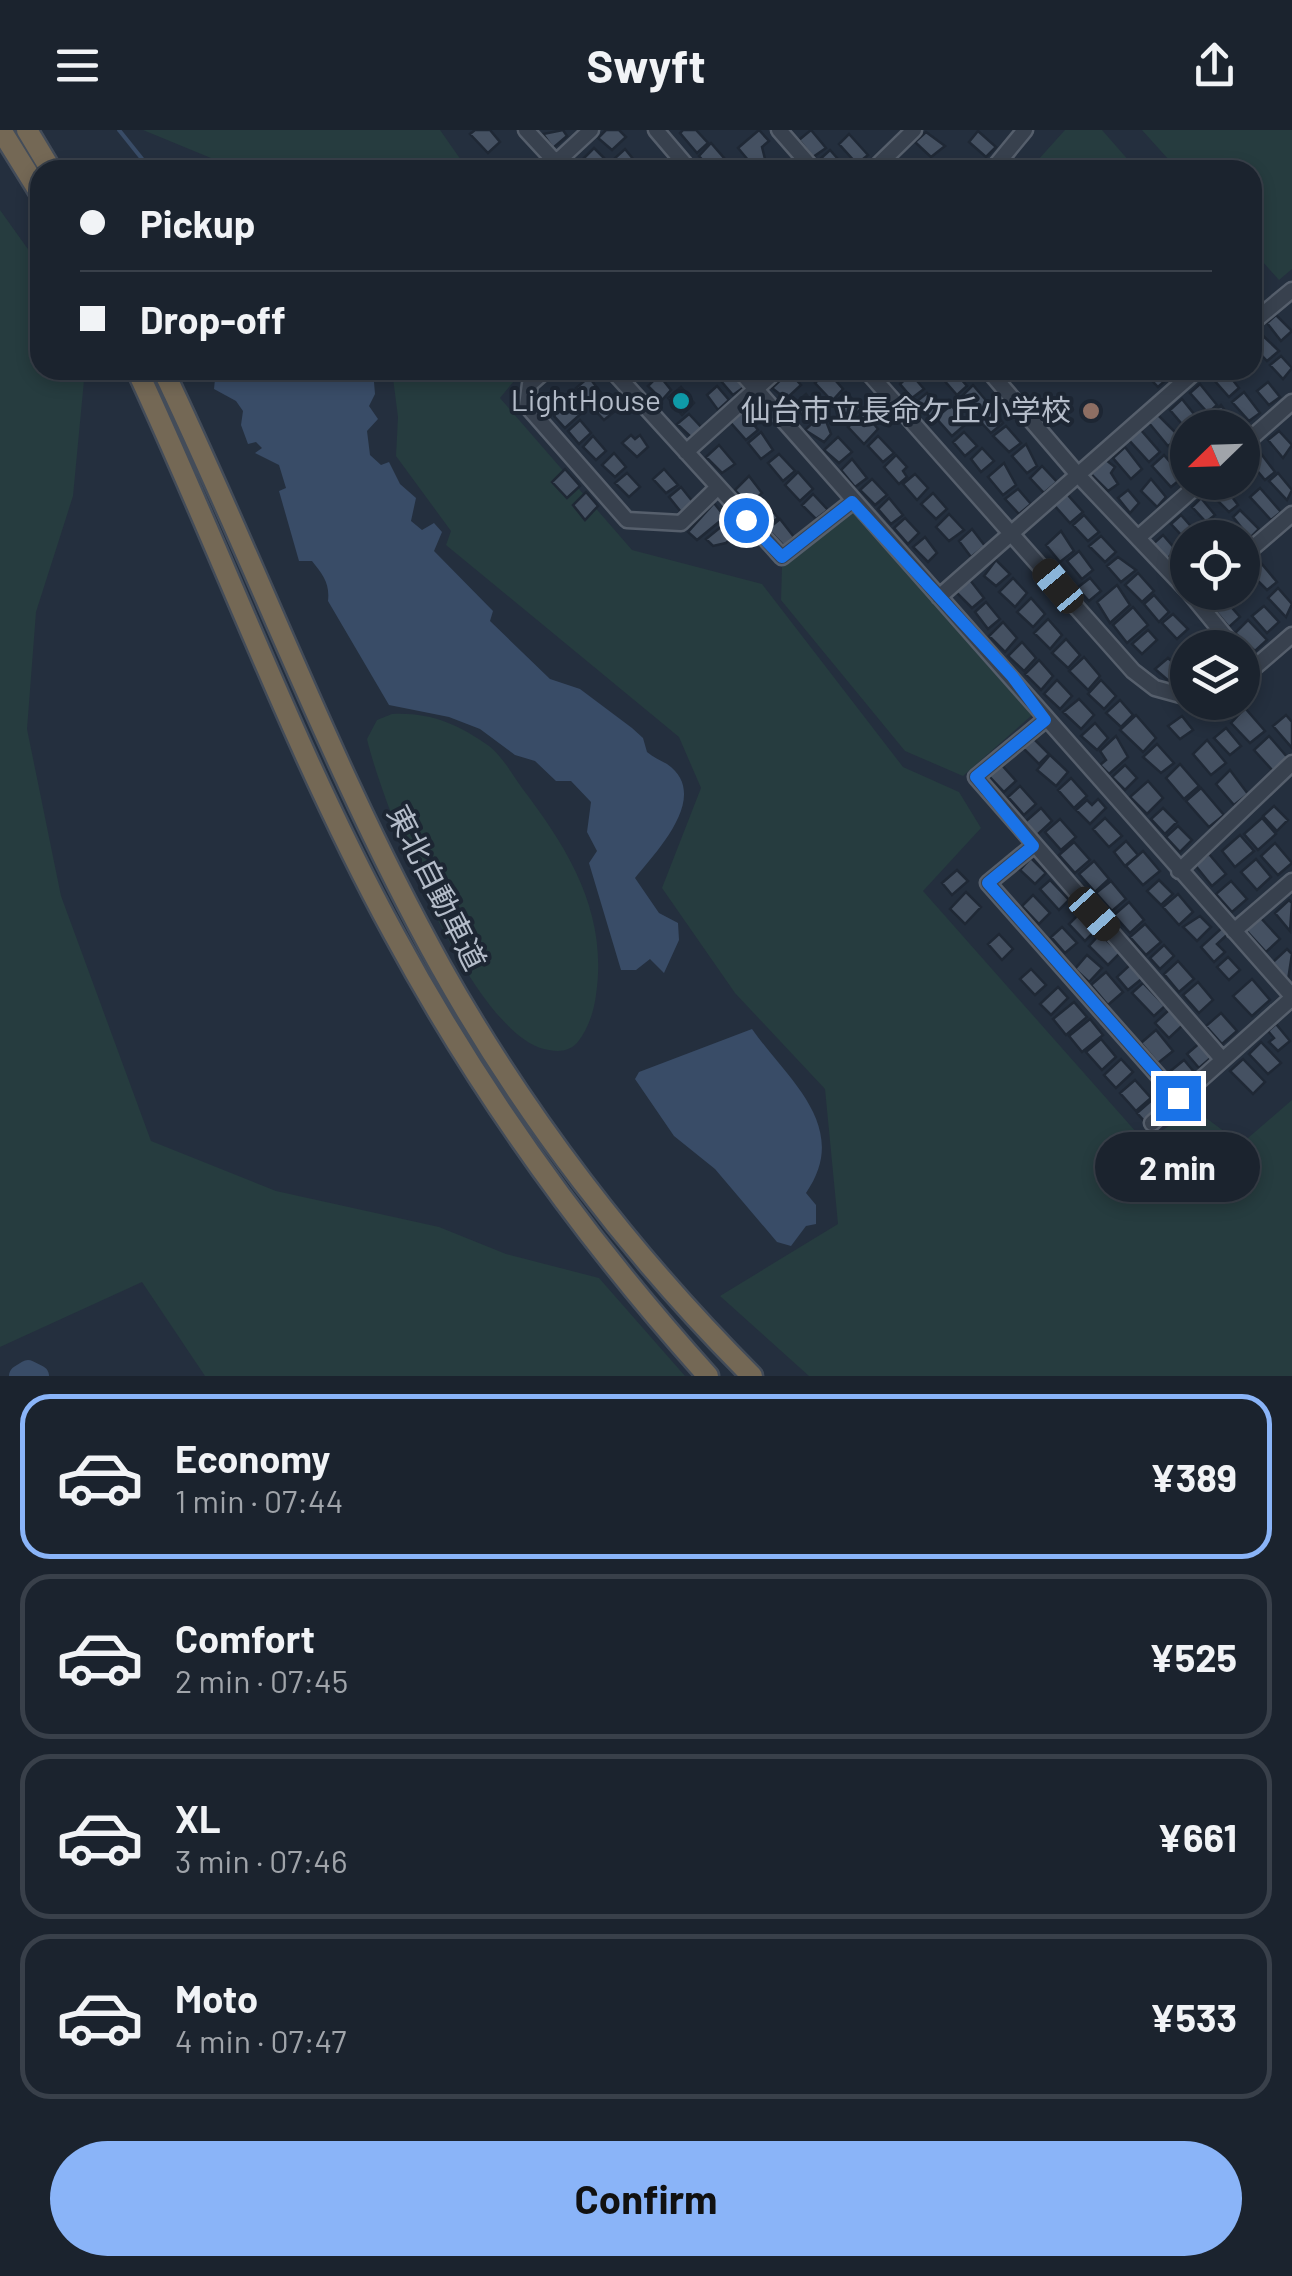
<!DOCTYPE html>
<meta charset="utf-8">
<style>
:root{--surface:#1b232e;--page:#242b36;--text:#f1f3f6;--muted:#a0a4aa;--line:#39404a;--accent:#8ab4f8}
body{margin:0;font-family:Barlow,"Noto Sans JP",sans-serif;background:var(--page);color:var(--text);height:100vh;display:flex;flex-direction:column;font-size:38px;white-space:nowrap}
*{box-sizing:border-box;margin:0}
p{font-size:32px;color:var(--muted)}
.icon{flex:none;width:55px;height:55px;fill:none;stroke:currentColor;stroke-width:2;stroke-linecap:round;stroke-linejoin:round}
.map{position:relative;height:1246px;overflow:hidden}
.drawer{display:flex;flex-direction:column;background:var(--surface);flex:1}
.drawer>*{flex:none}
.banner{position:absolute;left:30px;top:30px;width:1232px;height:220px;border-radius:30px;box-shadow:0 5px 15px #0003,0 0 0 2px var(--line);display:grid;align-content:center;height:220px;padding:0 50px;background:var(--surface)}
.needle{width:65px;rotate:247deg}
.fabs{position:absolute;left:1170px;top:280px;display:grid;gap:20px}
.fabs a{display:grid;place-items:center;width:90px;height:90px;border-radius:50%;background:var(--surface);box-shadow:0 5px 15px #0003,0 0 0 2px var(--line);font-size:50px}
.end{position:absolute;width:45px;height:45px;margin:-22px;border:12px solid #1a73e8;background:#fff;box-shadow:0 0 0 5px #fff}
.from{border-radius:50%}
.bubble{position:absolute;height:70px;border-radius:35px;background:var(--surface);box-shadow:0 5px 15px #0003,0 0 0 2px var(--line);font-size:32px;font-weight:700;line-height:70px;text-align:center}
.car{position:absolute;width:30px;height:60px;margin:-30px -15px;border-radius:12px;box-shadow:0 0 8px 2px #0007;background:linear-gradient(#222 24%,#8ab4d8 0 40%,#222 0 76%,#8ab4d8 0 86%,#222 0)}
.banner b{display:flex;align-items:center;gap:35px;height:95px;font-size:38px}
.banner b+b{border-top:2px solid var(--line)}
.banner i{width:25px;height:25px;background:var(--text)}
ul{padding:18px 0 0;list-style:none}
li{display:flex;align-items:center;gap:30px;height:165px;margin:0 20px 15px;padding:0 30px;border:5px solid var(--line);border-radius:30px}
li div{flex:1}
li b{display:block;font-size:38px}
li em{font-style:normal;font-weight:700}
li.on{border-color:var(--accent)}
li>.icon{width:90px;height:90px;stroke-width:1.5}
.cta{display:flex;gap:20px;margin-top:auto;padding:20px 50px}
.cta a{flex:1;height:115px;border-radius:60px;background:var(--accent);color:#111;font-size:40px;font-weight:700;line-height:115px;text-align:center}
header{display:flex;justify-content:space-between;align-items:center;height:130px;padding:0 50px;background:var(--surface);font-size:45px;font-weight:700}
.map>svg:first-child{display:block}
.green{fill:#263c3f}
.water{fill:#394c67}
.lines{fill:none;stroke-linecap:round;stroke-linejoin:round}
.stream{stroke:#394c67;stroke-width:4}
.river{stroke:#394c67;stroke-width:22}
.building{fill:#455162;stroke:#1f2835;stroke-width:2.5}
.minor-casing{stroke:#565f6c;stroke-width:19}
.highway-casing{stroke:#434c59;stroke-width:25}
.minor{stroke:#38414e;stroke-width:14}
.highway{stroke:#746855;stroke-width:20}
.route{stroke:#1a73e8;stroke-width:12}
.culture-dot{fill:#0f9aa8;stroke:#1d2633;stroke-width:4}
.education-dot{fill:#8d6e63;stroke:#1d2633;stroke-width:4}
.labels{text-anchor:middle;stroke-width:8;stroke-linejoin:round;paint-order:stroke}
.poi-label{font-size:30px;fill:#b4bcc9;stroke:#1d2633;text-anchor:end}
.street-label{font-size:30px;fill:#b4bcc9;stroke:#1d2633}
</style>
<header><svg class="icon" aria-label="menu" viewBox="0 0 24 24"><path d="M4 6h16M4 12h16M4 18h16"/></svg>Swyft<svg class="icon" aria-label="share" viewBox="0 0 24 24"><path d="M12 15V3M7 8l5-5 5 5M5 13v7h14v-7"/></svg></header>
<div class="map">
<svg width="1292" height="1246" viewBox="0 0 1292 1246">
<rect width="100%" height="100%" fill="#242f3e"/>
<path class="green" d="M143,0H440L468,40H240Z
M1065,0H1102L1137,40H1029Z
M1142,0H1292V139L1279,150L1253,121L1252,40H1178Z
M0,80L40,136V240H85L73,366L36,482L27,599L61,766L151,1011L276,1061L439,1097L506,1124L599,1148L685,1246H205L142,1152L0,1217Z
M392,240H523L500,268L632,420L762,454L903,637L959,662L981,698L923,761L1145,1012L1194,979L1241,1014L1292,970V1246H809L720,1166L838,1094L825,959L735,863L662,758L701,658L679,607L446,415L451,401L396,326L398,287Z
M853,380L1032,585L963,646L905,621L781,470L782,437Z
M392,584C430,582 458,594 489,616C502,626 512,644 522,658C570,721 608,784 596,865C594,881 588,900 577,913C569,921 560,922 549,920C475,911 383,677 367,609L377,590Z"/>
<path class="water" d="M216,240H373L375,264L369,276L378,289L367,301L370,325L381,335L389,332L400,354L416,368L411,391L422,400L434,393L442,402L434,421L493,481L490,491L550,549L580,559L632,598L643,608L647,622C653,627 660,630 667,634C712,665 656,722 635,748L659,783L678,793L679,810L664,843L650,829L636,840H621L589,733L597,721L587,702L591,672L571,651H556L535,631L515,625L480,599L449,587L389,575L328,471C330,453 323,445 312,431H299L279,361L286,358L279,335L255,323L262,318L256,312L248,314L241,295L243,281L236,271L214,259Z
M752,899C787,949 852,997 806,1063L816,1075V1094L806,1096L791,1116L777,1112L715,1039L674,1006L635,949L639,942Z"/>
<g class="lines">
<path class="stream" d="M119,0L151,40"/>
<path class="river" d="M20,1246L28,1241L38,1246"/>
</g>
<path class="building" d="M475,0H490L500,12L488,23L470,4Z
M563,0L567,6L553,18L543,4Z
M606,0H619L626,7L612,20L598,8Z
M683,0H696L708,13L697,23L680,3Z
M759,0L769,11L762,17L765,29L754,37L738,18Z
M811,0L826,18L813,27L799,10Z
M978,1L996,17L986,27L969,12Z
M926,2L945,16L931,27L915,12Z
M849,4L868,25L857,34L839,14Z
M711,13L724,28L711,40L699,26Z
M594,18L607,31L596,40H572Z
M625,19L638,35L633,40H624L614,29Z
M830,20L845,37L841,40H825L817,32Z
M1276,185L1292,201L1281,211L1267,193Z
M1260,203L1279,221L1267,231L1252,215Z
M1281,226L1292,238L1283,249L1270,235Z
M953,240L967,256L957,265L943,249Z
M1142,240H1177L1158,257Z
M1225,240L1239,258L1229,267L1214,250Z
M827,241L843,259L832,271L815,253Z
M732,242L744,257L733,265L721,251Z
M789,242L801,255L786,269L772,258Z
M911,244L924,259L912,268L900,254Z
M659,245L671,260L662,270L648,256Z
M589,247L601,263L591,274L576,258Z
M1268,252L1280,267L1269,275L1257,261Z
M1200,254L1217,275L1208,283L1190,263Z
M973,255L989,274L974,287L959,269Z
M717,256L729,270L718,280L707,265Z
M681,257L694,273L682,285L668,268Z
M846,262L861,279L847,292L833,274Z
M1244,262L1260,283L1249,291L1232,272Z
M927,263L941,279L930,287L916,272Z
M806,264L818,281L808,291L793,275Z
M603,266L615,281L604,290L591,276Z
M1182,269L1198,289L1187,300L1170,280Z
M576,273L584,281L565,298L554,286L562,276L567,280Z
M951,275L966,294L952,306L936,288Z
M1221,275L1237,298H1219L1210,286Z
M991,277L1003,293L991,303L978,289Z
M743,281L758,300L746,310L730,292Z
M864,282L878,299L864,314L848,297Z
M823,283L831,304L824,312L805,300Z
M689,284L703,299L692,308L677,294Z
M1158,285L1180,307L1168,316L1149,293Z
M580,290L591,303L579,314L568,301Z
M1006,296L1021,313L1009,322L993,306Z
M1140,299L1160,322L1149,332L1128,309Z
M1279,301L1292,315L1283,328L1268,310Z
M761,302L773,320L761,329L748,313Z
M964,302L977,316L965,326L953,312Z
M631,305L635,309L640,305L648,317L637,327L622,313Z
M593,306L606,321L596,330L583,317Z
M878,306L894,323L883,332L868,316Z
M838,307L852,322L839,333L824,320Z
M1026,314L1037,336L1027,343L1012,326Z
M719,315L735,334L722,343L706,327Z
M1125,317L1142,339L1131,349L1113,328Z
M982,318L994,331L981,342L971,329Z
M1259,321L1275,342L1265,350L1249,331Z
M614,323L626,337L615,347L602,335Z
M779,324L795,341L783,351L768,333Z
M896,325L907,337L903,341L907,347L899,354L884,337Z
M1164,325L1183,347L1171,357L1152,336Z
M852,329L867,348L855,357L841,340Z
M1106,330L1115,337L1111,343L1118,354L1108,361L1091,344Z
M1004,333L1016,355L1003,365L988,347Z
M1042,336L1057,352L1044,363L1030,348Z
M565,339L580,356L567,368L552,352Z
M664,339L678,355L666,363L653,349Z
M798,342L813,359L800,371L785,355Z
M627,343L640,357L629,367L615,353Z
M1278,343L1292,360L1287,370L1269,351Z
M915,344L928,358L917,370L903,354Z
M749,346L762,363L749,375L735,360Z
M872,349L887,365L875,375L860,360Z
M1151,349L1166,367L1157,377L1141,361Z
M1224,356L1238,375L1229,382L1214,367Z
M681,357L693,372L681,382L669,367Z
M1260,358L1281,382L1271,390L1250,367Z
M1018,359L1031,374L1019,384L1005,369Z
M1128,360L1139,373L1130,383L1118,368Z
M586,362L598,376L585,390L573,375Z
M933,363L947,379L936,389L921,374Z
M1066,363L1083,382L1070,393L1054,375Z
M813,364L828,380L816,389L802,375Z
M889,368L903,385L891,394L878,379Z
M1201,368L1215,385L1206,392L1192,377Z
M763,369L778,388L765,398L749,383Z
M714,373L725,387L697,410L688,402Z
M1240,380L1259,399L1250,408L1233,387Z
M949,384L964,400L949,411L936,397Z
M1084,385L1099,402L1088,411L1073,395Z
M1181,385L1196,402L1186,410L1171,394Z
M905,388L919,403L908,414L894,398Z
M780,389L794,407L784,416L768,399Z
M727,392L737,403L726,413L713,416L706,409Z
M972,399L985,416L971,427L959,411Z
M1061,401L1074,421L1060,432L1046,415Z
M1163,405L1176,420L1167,429L1153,414Z
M1101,406L1116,422L1105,432L1089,416Z
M925,407L937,423L928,432L913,417Z
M1079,421L1093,440L1082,449L1067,431Z
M1118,427L1136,440L1121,452L1107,436Z
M996,430L1010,444L996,456L984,446Z
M1261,433L1277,452L1267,460L1251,444Z
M1138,443L1154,461L1142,472L1125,455Z
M1013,448L1027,463L1015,477L999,462Z
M1090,448L1101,461L1089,471L1077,458Z
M970,450L984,468L972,478L956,462Z
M1117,455L1130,475L1110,493L1097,472Z
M1278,458L1292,474L1286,487L1268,468Z
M1219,463L1240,487L1229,497L1208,472Z
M1154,465L1169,482L1159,492L1144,474Z
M1031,468L1045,484L1033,497L1017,482Z
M986,472L1000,489L988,499L975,482Z
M1264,476L1279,492L1267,503L1252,486Z
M1133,477L1148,495L1127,513L1113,495Z
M1173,484L1188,499L1177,509L1162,493Z
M1048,489L1062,505L1050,519L1034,503Z
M1248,490L1267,510L1255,521L1235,503Z
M1003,492L1017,508L1005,522L989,506Z
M1148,500L1157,510L1142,524L1132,514Z
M1066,509L1080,525L1068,538L1052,523Z
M1022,512L1036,528L1024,541L1008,526Z
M1084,527L1100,546L1088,560L1069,541Z
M1168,528L1183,541L1170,552L1155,539Z
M1039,530L1053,546L1041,560L1025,544Z
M1057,550L1072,566L1060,579L1044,564Z
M1101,550L1116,566L1104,579L1088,564Z
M1079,569L1094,585L1081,599L1063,582Z
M1120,570L1133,585L1121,597L1106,583Z
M1245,578L1265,601L1250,613L1231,593Z
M1136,585L1156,608L1143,622L1120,600Z
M1286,585L1292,592V618L1273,596Z
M1182,586L1193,600L1180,609L1168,596Z
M1095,593L1108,608L1097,620L1081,606Z
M1226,598L1241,616L1230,625L1214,608Z
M1116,606L1128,627L1109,644L1100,635L1106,630L1100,621Z
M1269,606L1288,628L1273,641L1254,620Z
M1033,608L1049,624L1039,634L1023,618Z
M1207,610L1226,633L1211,645L1193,624Z
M1157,614L1174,633L1161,643L1143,627Z
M1050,625L1068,642L1056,656L1037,640Z
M1000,633L1016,651L1004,662L988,645Z
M1180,634L1199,656L1184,669L1166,648Z
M1125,635L1137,648L1125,660L1112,647Z
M1230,640L1248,664L1234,675L1216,654Z
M1071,648L1087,666L1074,678L1058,660Z
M1148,651L1163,668L1147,684L1130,667Z
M1020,656L1036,674L1024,685L1008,667Z
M1201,658L1224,685L1209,697L1186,671Z
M1098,669L1106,678L1090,694L1076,680L1087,670L1092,675Z
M1274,676L1288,690L1277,701L1263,686Z
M1041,678L1052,691L1037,705L1025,692Z
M1163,678L1177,692L1165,704L1151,689Z
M1105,688L1122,706L1109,717L1093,699Z
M1262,688L1276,704L1258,720L1244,704Z
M1060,689L1076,707L1061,720L1045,702Z
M1178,696L1192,710L1180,722L1166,707Z
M1240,705L1254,721L1235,737L1222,721Z
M1126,711L1138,725L1125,736L1114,722Z
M1074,712L1090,730L1075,743L1059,725Z
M1275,713L1292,733L1278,745L1261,726Z
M1143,721L1160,741L1143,755L1126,736Z
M1209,724L1226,744L1212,756L1195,735Z
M1031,728L1046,743L1035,754L1020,740Z
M1256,729L1271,747L1257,760L1241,742Z
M1094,731L1109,749L1095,762L1079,744Z
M957,740L968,751L952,765L942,753Z
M1050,750L1069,770L1059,780L1040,759Z
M1159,750L1173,764L1161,775L1147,761Z
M1111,751L1126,769L1112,781L1096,763Z
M1231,751L1247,769L1232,782L1216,764Z
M966,762L981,777L965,794L950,779Z
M1178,764L1193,782L1179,795L1163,777Z
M1033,765L1050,783L1039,794L1022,776Z
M1289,770L1292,773L1290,801L1275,783Z
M1129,772L1144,790L1130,803L1114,785Z
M1080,783L1096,800L1085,811L1069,794Z
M1200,786L1211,797L1197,811L1183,797Z
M1259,786L1280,809L1266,822L1245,799Z
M1145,794L1161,812L1146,825L1130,807Z
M1224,796L1229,803L1217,814L1225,822L1214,832L1201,817Z
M1062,797L1077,813L1065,823L1051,807Z
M999,804L1013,819L1002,830L988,814Z
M1100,804L1120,823L1108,835L1089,816Z
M1164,815L1174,826L1160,839L1150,828Z
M1287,819L1292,824L1288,850L1273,832Z
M1087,825L1102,838L1089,852L1075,839Z
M1228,827L1240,840L1229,850L1217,837Z
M1178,831L1194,849L1179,862L1164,844Z
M1132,833L1144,847L1128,860L1117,847Z
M1031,839L1046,855L1035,865L1020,849Z
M1106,842L1123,862L1108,875L1091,855Z
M1252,849L1270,870L1252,886L1233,866Z
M1198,852L1213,870L1199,883L1183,865Z
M1143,853L1165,876L1154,886L1132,863Z
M1058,857L1068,868L1051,885L1040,874Z
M1074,872L1087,887L1066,905L1053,889Z
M1170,879L1184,894L1169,908L1155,893Z
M1221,883L1237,901L1222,914L1206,896Z
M1090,889L1103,905L1082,922L1069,906Z
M1276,894L1290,911L1278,921L1269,912L1274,908L1268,901Z
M1156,900L1173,921L1158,933L1141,913Z
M1101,909L1116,927L1102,940L1086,922Z
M1202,911L1214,925L1199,938L1187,924Z
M1261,912L1281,933L1268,944L1249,924Z
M1121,929L1133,942L1116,958L1104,945Z
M1243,929L1265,952L1253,964L1230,941Z
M1184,930L1195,943L1179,956L1168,943Z
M1135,950L1151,968L1136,981L1120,963Z
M1161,962L1167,977L1147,994L1137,983Z"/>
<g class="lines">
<g class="minor-casing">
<path id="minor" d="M526,0L563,40
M656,0L690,40
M779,0L814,40
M548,40L591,0
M873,40L914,0
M992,40L1025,0
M1252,193L1292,160
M546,240L530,254L527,276L627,390L681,393L717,358
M612,240L782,427L852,372
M739,240L1292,866
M866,240L1133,541L1155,558L1188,567
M988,240L1079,346L1188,461
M1242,316L1292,272
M686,322L777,240
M1140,406L1201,352
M1242,427L1292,384
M1189,462L1235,518
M939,467L1197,240
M1242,526L1254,538
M1242,548L1292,505
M1045,590L976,647L1222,929
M1033,716L988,753L1178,968
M1179,741L1292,633
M1234,801L1292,751
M1152,993L1292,868"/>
</g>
<g class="highway-casing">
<path id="highway" d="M1,0L40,63
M27,0L51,40
M137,240C224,427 295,623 394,804C481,965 586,1110 708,1246
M163,240C258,438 334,645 441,837C524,985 632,1126 752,1246"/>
</g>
<use href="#minor" class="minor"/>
<use href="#highway" class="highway"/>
</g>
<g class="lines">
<path class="route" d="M746,390L782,427L852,372L1012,546L1045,590L976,647L1033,716L988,753L1178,968"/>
</g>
<circle class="culture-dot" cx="681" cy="271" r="10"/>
<circle class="education-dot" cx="1091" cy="281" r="10"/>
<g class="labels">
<g class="poi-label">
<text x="661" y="281">LightHouse</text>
<text x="1071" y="291">仙台市立長命ケ丘小学校</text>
</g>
<g class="street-label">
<text transform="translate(436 758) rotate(63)" y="10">東北自動車道</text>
</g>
</g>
</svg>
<div class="fabs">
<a><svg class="needle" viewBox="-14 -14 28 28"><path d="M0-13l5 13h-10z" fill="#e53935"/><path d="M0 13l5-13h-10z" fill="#a0a4aa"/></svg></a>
<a><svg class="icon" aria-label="locate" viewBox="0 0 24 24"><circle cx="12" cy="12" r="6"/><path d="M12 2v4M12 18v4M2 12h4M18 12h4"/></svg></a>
<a><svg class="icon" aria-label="layers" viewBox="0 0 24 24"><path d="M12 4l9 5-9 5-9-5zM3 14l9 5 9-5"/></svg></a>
</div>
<i class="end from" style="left:746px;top:390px"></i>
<i class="end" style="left:1178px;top:968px"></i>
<div class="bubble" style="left:1095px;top:1002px;width:165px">2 min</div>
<i class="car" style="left:1058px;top:456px;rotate:320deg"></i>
<i class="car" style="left:1094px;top:784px;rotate:138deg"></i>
<div class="banner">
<b><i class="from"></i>Pickup</b>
<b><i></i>Drop-off</b>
</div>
</div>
<section class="drawer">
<ul>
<li class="on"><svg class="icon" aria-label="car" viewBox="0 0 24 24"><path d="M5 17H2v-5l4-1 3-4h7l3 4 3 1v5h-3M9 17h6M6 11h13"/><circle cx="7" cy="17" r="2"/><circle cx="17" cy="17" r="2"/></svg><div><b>Economy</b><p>1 min · 07:44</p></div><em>¥389</em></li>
<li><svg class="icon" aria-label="car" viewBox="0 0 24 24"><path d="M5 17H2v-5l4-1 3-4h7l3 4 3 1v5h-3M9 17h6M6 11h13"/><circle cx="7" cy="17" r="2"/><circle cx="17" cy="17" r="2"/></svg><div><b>Comfort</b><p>2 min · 07:45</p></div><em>¥525</em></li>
<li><svg class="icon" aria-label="car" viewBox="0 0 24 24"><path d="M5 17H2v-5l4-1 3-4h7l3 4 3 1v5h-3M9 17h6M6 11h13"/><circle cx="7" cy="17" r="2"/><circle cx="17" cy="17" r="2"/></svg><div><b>XL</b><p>3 min · 07:46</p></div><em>¥661</em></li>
<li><svg class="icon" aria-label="car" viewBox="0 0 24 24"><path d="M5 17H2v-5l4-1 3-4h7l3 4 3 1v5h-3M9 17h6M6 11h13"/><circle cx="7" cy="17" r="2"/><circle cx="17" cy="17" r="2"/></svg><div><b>Moto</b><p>4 min · 07:47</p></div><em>¥533</em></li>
</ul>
<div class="cta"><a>Confirm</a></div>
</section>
